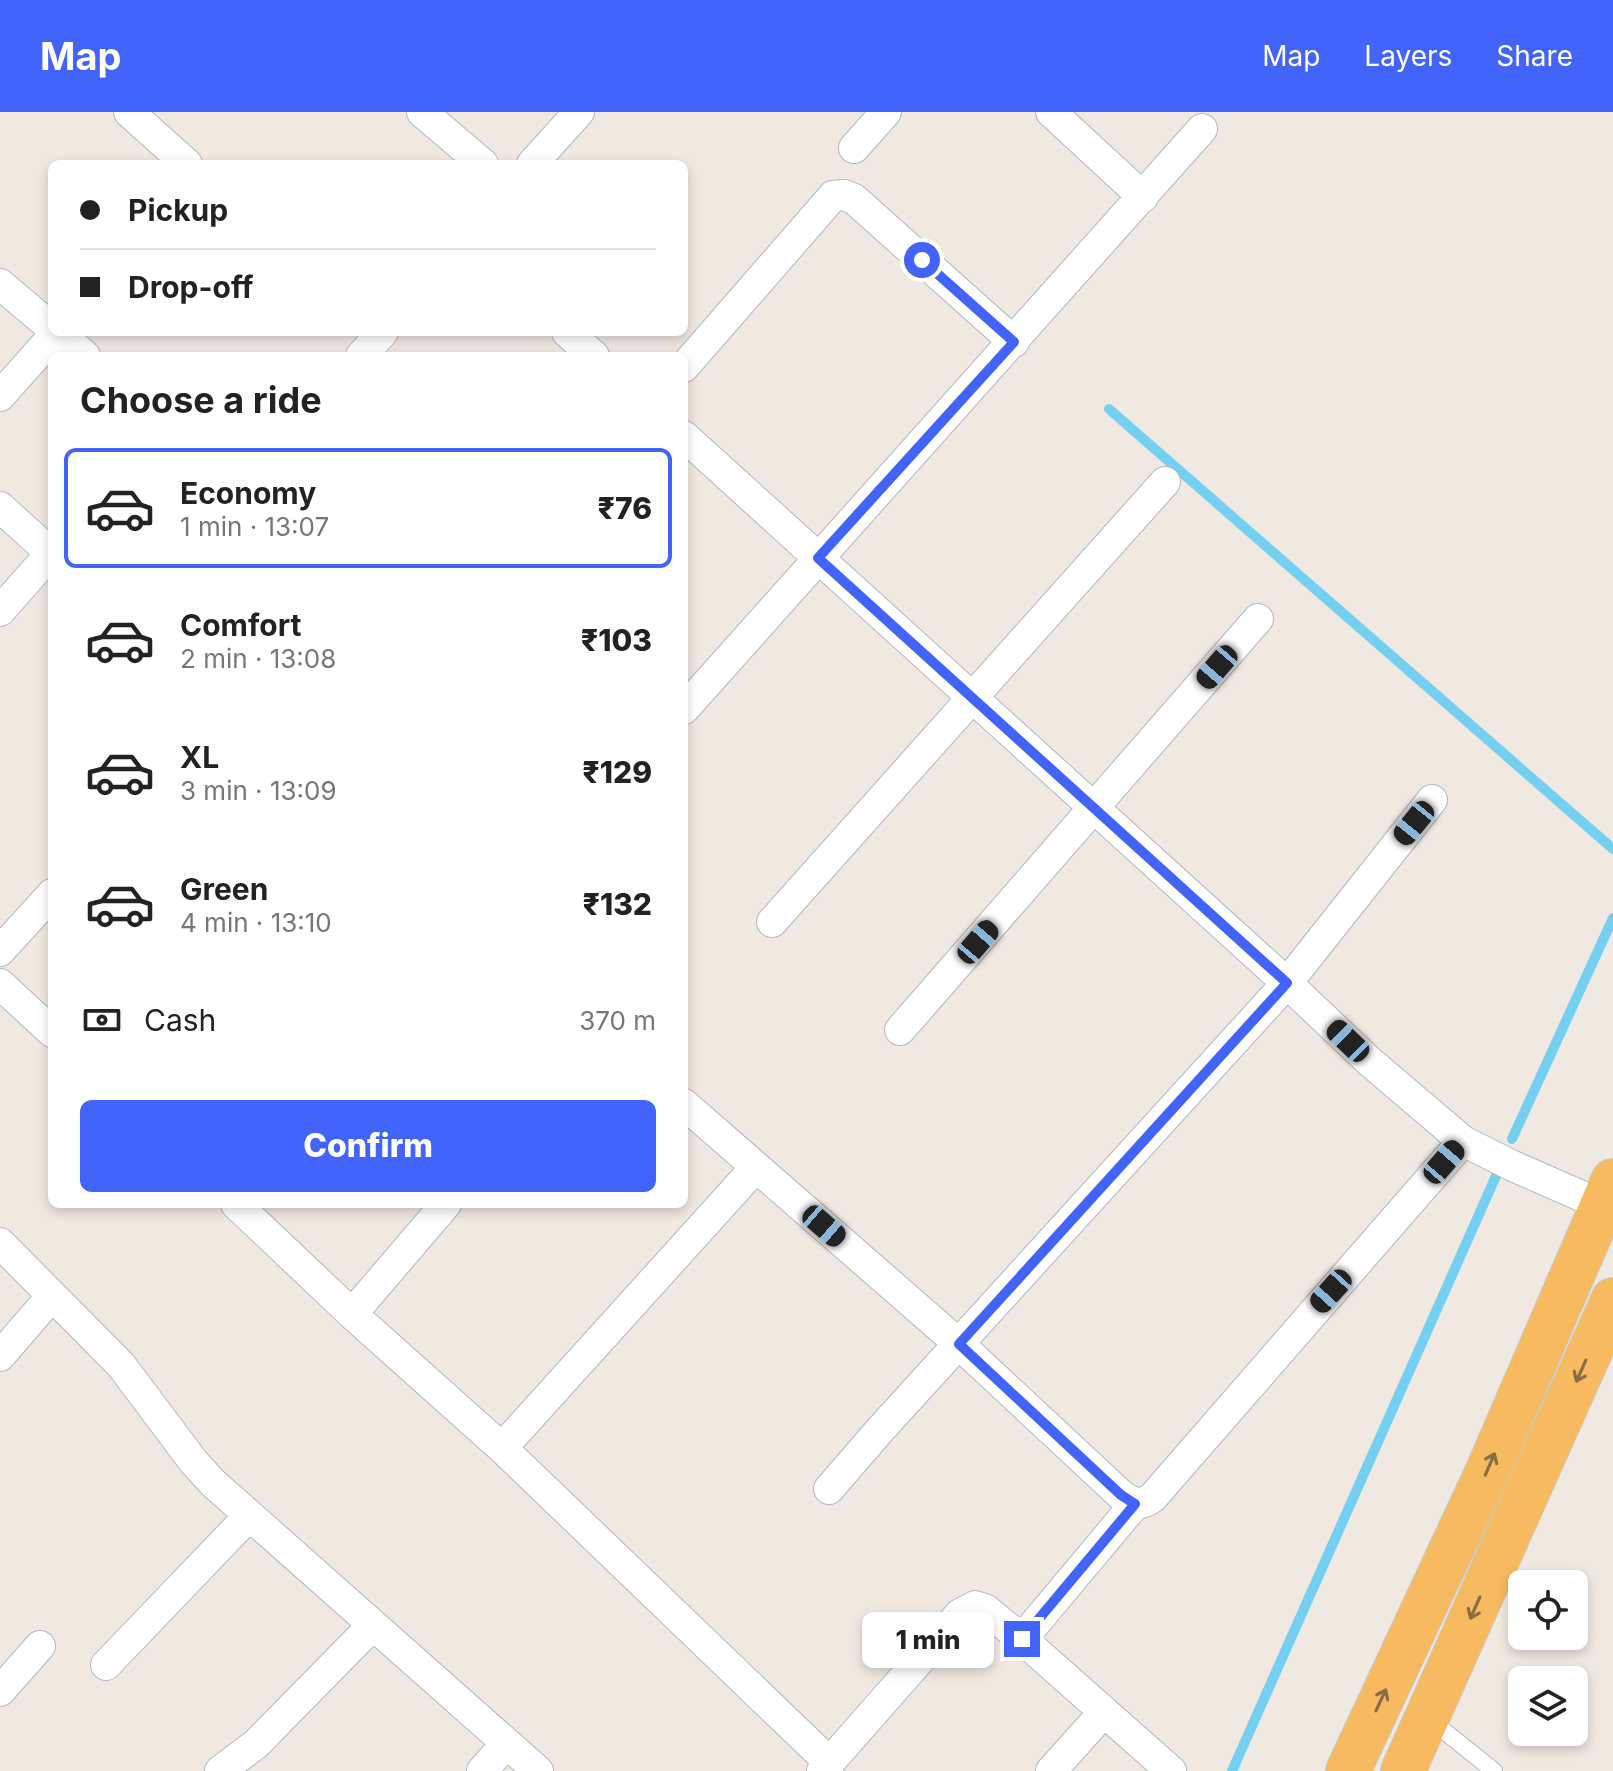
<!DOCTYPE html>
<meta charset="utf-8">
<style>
:root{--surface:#fff;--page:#f6f6f6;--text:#222;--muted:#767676;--line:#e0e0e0;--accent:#4264fb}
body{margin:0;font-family:Inter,sans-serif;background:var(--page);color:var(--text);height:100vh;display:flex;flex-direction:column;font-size:30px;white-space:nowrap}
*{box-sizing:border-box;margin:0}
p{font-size:26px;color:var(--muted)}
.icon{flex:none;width:44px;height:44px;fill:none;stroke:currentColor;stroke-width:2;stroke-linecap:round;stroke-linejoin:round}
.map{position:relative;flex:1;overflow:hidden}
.panel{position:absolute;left:48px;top:240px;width:640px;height:856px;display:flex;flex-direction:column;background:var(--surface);border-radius:12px;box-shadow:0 4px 12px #0003}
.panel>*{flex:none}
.banner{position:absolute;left:48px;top:48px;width:640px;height:176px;border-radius:12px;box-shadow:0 4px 12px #0003;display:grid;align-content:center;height:176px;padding:0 32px;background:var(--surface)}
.tools{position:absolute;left:1508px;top:1458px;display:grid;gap:16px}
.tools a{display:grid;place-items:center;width:80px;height:80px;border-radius:12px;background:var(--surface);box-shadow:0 4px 12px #0003;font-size:40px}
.end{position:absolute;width:36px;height:36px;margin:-18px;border:10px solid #4264fb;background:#fff;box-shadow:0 0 0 4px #fff}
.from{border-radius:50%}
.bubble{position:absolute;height:56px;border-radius:12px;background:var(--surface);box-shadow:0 4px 12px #0003;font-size:26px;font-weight:800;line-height:56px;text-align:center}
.car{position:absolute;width:24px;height:48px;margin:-24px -12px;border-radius:10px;box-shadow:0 0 6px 2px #0007;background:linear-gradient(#222 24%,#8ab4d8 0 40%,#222 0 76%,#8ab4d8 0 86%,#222 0)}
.banner b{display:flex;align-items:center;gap:28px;height:76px;font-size:30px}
.banner b+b{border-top:2px solid var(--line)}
.banner i{width:20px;height:20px;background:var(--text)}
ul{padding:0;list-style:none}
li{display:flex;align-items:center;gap:24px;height:120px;margin:0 16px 12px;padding:0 16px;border:4px solid transparent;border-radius:12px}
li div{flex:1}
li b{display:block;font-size:30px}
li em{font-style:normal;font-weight:800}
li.active{border-color:var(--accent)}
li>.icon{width:72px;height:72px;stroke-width:1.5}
h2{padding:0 32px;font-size:36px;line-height:96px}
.pay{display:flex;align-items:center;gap:20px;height:88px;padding:0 32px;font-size:30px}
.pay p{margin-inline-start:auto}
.button{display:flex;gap:16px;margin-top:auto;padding:16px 32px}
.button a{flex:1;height:92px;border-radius:12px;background:var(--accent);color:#fff;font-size:32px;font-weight:800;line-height:92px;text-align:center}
header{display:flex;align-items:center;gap:48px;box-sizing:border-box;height:112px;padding:0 40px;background:var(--accent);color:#fff}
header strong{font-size:38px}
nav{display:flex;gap:44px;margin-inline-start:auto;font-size:28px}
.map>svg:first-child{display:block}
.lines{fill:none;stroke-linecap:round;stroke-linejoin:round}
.stream{stroke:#75cff0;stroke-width:10}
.service-casing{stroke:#b4b7c1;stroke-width:18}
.minor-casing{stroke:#b4b7c1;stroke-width:32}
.trunk-casing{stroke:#c9c9c9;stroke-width:46}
.service{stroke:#fff;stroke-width:16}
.minor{stroke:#fff;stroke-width:30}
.trunk{stroke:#f8ba60;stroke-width:44}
.oneway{stroke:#896d44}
.route{stroke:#4264fb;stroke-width:10}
</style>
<header>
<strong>Map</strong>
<nav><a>Map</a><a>Layers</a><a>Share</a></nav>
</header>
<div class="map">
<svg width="1613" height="1659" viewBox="0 0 1613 1659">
<rect width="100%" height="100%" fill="#efe9e1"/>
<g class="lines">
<path class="stream" d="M1109,297L1613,737
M1512,1027L1613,806
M1232,1659L1500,1055"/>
<g class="service-casing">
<path id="service" d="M1428,1606L1494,1659"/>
</g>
<g class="minor-casing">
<path id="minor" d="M129,0L187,52
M422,0L483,52
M1051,0L1143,85
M854,36L886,0
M532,52L579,0
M0,172L52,216
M57,220L85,244
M567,220L594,244
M361,244L383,220
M684,255L833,84L844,83L854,87L1014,230
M0,284L57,220
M684,324L1287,871L1369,949L1463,1029L1513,1054L1613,1098
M0,395L52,442
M0,499L52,440
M684,597L1202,17
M772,810L1165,370
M0,839L52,782
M0,872L52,920
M900,918L1258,507
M684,992L959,1232L1121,1383C1133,1391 1140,1395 1153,1385L1463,1029
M236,1092L352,1202L502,1336L830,1651
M0,1131L121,1253L193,1349L213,1371L538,1659
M352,1202L446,1092
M0,1244L51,1185
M502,1336L756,1055
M829,1377L880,1318L1287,871L1432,688
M1022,1527L1135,1392
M106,1553L249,1404
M0,1579L40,1534
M220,1659L256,1632L372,1514
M482,1659L506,1632
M822,1659L960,1502L975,1494L985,1497L1022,1527L1171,1659
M1051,1659L1104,1600"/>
</g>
<g class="trunk-casing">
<path id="trunk" d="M1348,1659L1486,1363L1613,1069
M1403,1659L1613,1188"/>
</g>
<use href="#service" class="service"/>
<use href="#minor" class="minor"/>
<use href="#trunk" class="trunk"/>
</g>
<defs><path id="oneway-shaft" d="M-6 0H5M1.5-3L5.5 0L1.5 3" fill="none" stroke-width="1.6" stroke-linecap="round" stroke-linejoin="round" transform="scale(2)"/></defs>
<g class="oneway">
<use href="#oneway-shaft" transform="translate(1581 1259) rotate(114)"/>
<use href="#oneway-shaft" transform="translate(1490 1352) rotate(-67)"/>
<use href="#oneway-shaft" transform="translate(1475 1496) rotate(114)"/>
<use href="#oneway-shaft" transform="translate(1381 1588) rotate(-65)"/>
</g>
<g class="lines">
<path class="route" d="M922,148L1014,230L818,446L1287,871L959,1232L1121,1383L1135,1392L1022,1527"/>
</g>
</svg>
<div class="tools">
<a><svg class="icon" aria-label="locate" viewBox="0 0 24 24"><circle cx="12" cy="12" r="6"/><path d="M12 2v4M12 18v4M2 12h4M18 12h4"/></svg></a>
<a><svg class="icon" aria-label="layers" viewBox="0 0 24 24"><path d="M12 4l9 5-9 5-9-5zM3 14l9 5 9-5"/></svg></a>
</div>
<i class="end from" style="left:922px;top:148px"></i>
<i class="end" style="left:1022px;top:1527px"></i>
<div class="bubble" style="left:862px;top:1500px;width:132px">1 min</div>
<i class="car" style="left:1217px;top:555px;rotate:221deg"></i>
<i class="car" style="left:1414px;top:711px;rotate:219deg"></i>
<i class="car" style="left:978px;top:830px;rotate:41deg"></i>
<i class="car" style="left:1348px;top:929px;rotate:314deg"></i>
<i class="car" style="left:1444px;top:1050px;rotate:41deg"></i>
<i class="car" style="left:824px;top:1114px;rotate:131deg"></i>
<i class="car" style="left:1331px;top:1179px;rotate:222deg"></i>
<div class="banner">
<b><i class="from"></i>Pickup</b>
<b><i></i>Drop-off</b>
</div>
<section class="panel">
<h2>Choose a ride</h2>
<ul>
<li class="active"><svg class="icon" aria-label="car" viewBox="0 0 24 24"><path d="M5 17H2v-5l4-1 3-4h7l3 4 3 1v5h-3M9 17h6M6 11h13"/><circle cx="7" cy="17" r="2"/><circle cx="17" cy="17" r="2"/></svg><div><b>Economy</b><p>1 min · 13:07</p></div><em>₹76</em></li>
<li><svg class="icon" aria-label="car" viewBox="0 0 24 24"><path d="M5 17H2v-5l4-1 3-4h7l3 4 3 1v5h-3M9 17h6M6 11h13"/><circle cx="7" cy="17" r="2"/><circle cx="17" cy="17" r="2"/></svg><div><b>Comfort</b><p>2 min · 13:08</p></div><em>₹103</em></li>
<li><svg class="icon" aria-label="car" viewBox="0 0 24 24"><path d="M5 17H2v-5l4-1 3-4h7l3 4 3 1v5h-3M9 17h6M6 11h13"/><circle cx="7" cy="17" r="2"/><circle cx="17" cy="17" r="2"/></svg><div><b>XL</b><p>3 min · 13:09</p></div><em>₹129</em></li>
<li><svg class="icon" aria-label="car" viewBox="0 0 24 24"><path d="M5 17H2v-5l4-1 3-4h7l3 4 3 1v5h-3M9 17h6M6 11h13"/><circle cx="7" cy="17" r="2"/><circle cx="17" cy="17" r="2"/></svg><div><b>Green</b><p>4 min · 13:10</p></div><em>₹132</em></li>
</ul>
<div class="pay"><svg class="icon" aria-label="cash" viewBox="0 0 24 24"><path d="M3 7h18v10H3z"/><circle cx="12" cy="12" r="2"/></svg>Cash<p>370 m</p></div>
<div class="button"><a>Confirm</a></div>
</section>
</div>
